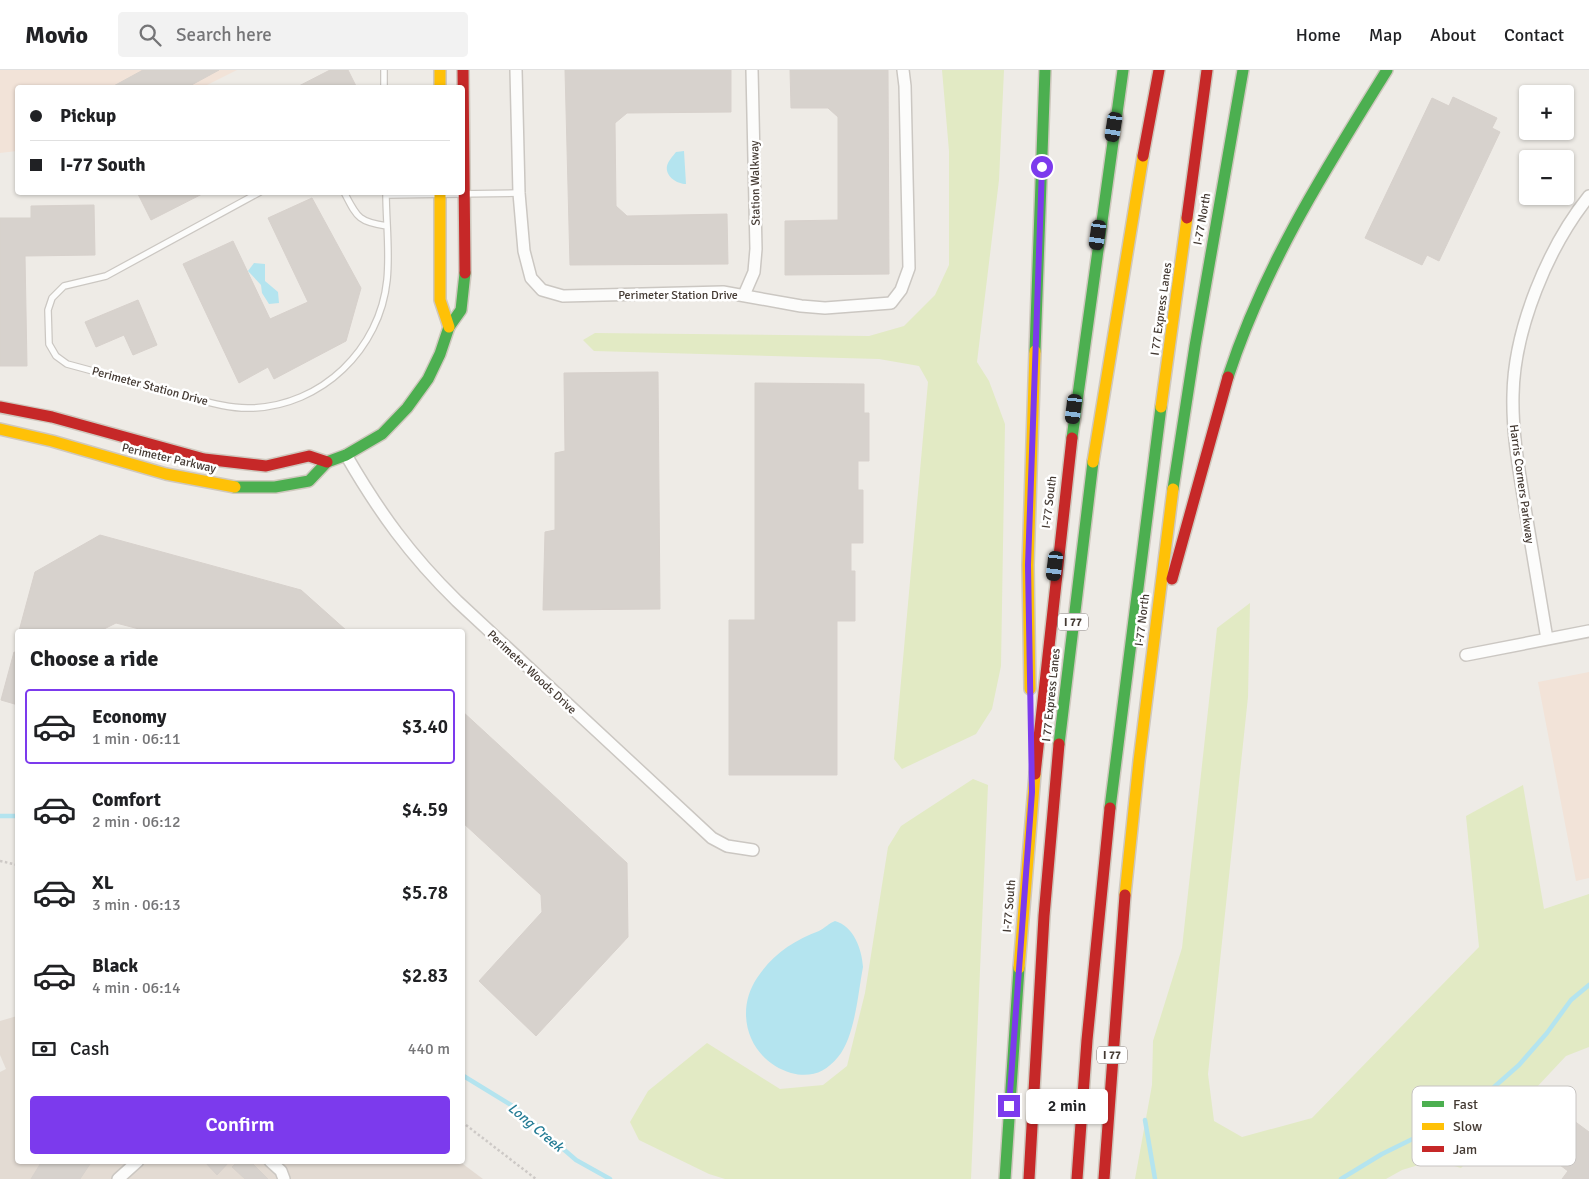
<!DOCTYPE html>
<meta charset="utf-8">
<style>
:root{--surface:#fff;--page:#f2f2f2;--text:#202124;--muted:#757577;--line:#e0e0e0;--accent:#7c3aed}
body{margin:0;font-family:Signika,sans-serif;background:var(--page);color:var(--text);height:100vh;display:flex;flex-direction:column;font-size:19px;white-space:nowrap}
*{box-sizing:border-box;margin:0}
p{font-size:16px;color:var(--muted)}
.icon{flex:none;width:28px;height:28px;fill:none;stroke:currentColor;stroke-width:2;stroke-linecap:round;stroke-linejoin:round}
.map{position:relative;flex:1;overflow:hidden}
.sheet{position:absolute;left:15px;top:559px;width:450px;height:535px;display:flex;flex-direction:column;background:var(--surface);border-radius:5px;box-shadow:0 1px 4px #0004}
.sheet>*{flex:none}
.guide{position:absolute;left:15px;top:15px;width:450px;height:110px;border-radius:5px;box-shadow:0 1px 4px #0004;display:grid;align-content:center;height:110px;padding:0 15px;background:var(--surface)}
.tools{position:absolute;left:1519px;top:15px;display:grid;gap:10px}
.tools a{display:grid;place-items:center;width:55px;height:55px;border-radius:5px;background:var(--surface);box-shadow:0 1px 4px #0004;font-size:25px}
.end{position:absolute;width:22px;height:22px;margin:-11px;border:6px solid #7c3aed;background:#fff;box-shadow:0 0 0 2px #fff}
.from{border-radius:50%}
.bubble{position:absolute;height:35px;border-radius:5px;background:var(--surface);box-shadow:0 1px 4px #0004;font-size:16px;font-weight:600;line-height:35px;text-align:center}
.car{position:absolute;width:15px;height:30px;margin:-15px -8px;border-radius:6px;box-shadow:0 0 4px 1px #0007;background:linear-gradient(#222 24%,#8ab4d8 0 40%,#222 0 76%,#8ab4d8 0 86%,#222 0)}
.guide b{display:flex;align-items:center;gap:18px;height:48px;font-size:19px}
.guide b+b{border-top:1px solid var(--line)}
.guide i{width:12px;height:12px;background:var(--text)}
ul{padding:0;list-style:none}
li{display:flex;align-items:center;gap:15px;height:75px;margin:0 10px 8px;padding:0 5px;border:2px solid transparent;border-radius:5px}
li div{flex:1}
li b{display:block;font-size:19px}
li em{font-style:normal;font-weight:600}
li.selected{border-color:var(--accent)}
li>.icon{width:45px;height:45px;stroke-width:1.5}
h2{padding:0 15px;font-size:22px;line-height:60px}
.pay{display:flex;align-items:center;gap:12px;height:55px;padding:0 15px;font-size:19px}
.pay p{margin-inline-start:auto}
.button{display:flex;gap:10px;margin-top:auto;padding:10px 15px}
.button a{flex:1;height:58px;border-radius:5px;background:var(--accent);color:#fff;font-size:20px;font-weight:600;line-height:58px;text-align:center}
header{display:flex;align-items:center;gap:30px;box-sizing:border-box;height:70px;padding:0 25px;background:var(--surface);border-bottom:1px solid var(--line)}
header strong{font-size:24px}
nav{display:flex;gap:28px;margin-inline-start:auto;font-size:18px}
.search{width:350px;height:45px;background:var(--page);display:flex;align-items:center;gap:12px;box-sizing:border-box;padding:0 18px;border-radius:5px;color:var(--muted);font-size:19px}
.map>svg:first-child{display:block}
.residential{fill:#e3dbd3}
.commercial{fill:#f2e3d8}
.green{fill:#e2eac4}
.water{fill:#b4e4ef}
.lines{fill:none;stroke-linecap:round;stroke-linejoin:round}
.stream{stroke:#b4e4ef;stroke-width:4.5}
.building{fill:#d7d2cd;stroke:#d7d1cc}
.lane-casing{stroke:#cbc7c2;stroke-width:8}
.street-casing{stroke:#cbc7c2;stroke-width:14}
.fast-casing{stroke:#cfc8be;stroke-width:14}
.slow-casing{stroke:#cfc8be;stroke-width:14}
.jam-casing{stroke:#cfc8be;stroke-width:14}
.path{stroke:#cdc9c6;stroke-width:2.5;stroke-dasharray:2.5 2.5;stroke-linecap:butt}
.lane{stroke:#fcfcfb;stroke-width:5.5}
.street{stroke:#fcfcfb;stroke-width:11}
.fast{stroke:#4caf50;stroke-width:11}
.slow{stroke:#ffc107;stroke-width:11}
.jam{stroke:#c62828;stroke-width:11}
.route{stroke:#7c3aed;stroke-width:6}
.labels{text-anchor:middle;stroke-width:5;stroke-linejoin:round;paint-order:stroke}
.shield{fill:#fff;stroke:#7c7570;stroke-width:1}
.shield-label{font-size:11px;font-weight:bold;fill:#443a33}
.street-label{font-size:12px;fill:#443a33;stroke:#fff}
.water-label{font-size:14px;font-style:italic;fill:#237b94;stroke:#fff}
.key{fill:#fff;stroke:#c7c4c2;stroke-width:1}
.key-label{font-size:14px;fill:#443a33}
</style>
<header>
<strong>Movio</strong>
<div class="search"><svg class="icon" aria-label="search" viewBox="0 0 24 24"><circle cx="10" cy="10" r="6"/><path d="M15 15l6 6"/></svg>Search here</div>
<nav><a>Home</a><a>Map</a><a>About</a><a>Contact</a></nav>
</header>
<div class="map">
<svg width="1589" height="1109" viewBox="0 0 1589 1109">
<rect width="100%" height="100%" fill="#eeebe6"/>
<path class="residential" d="M17,946L18,1091H459L483,1109H0V1002L6,999L0,985V951Z"/>
<path class="commercial" d="M0,0H237L203,17L18,18L17,81L0,83Z
M1589,602V808L1576,811L1538,612Z"/>
<path class="green" d="M942,0H1004L999,110L977,292L989,311L1005,354L1001,596L992,639L976,664L902,699L894,689L928,312L919,296L879,289L594,281L583,270L595,263L869,266L904,256L935,225L949,195V81Z
M1250,533L1248,627L1208,1004L1214,1051L1242,1067L1312,1048L1479,877L1466,746L1523,715L1544,839L1589,824V977L1566,986L1461,1098L1435,1090L1402,1100L1386,1109H1135L1152,1015L1153,971L1182,878L1217,558Z
M973,709L988,715L971,1109H725L709,1104L639,1070L630,1052L648,1021L707,973L780,1019L823,1015L847,996L865,923L888,777L901,756Z"/>
<path class="water" d="M684,81L686,114C677,114 665,106 667,96C668,91 673,86 676,82Z
M254,193L265,194V211L278,222L279,233L269,234L262,223L261,215L248,201Z
M835,851C854,856 862,880 863,897C858,923 855,967 838,987C825,1003 810,1008 791,1003C750,991 733,944 757,908C772,885 794,870 819,861C825,858 829,853 835,851Z"/>
<g class="lines">
<path class="stream" d="M0,746H18
M462,1005L516,1038L576,1090L610,1109
M1145,1050L1155,1109
M1341,1109L1382,1084L1441,1055L1468,1040L1519,995L1547,963L1571,930L1589,915"/>
</g>
<path class="building" d="M143,0H219L186,18H110Z
M330,0H348L357,18H295Z
M565,0H731V42L627,43L615,53L616,136L627,146L727,144L728,194L570,195Z
M790,0H888L889,204L785,205V151L838,150V47L828,38H791Z
M1453,27L1497,48L1492,58L1500,62L1439,191L1427,185L1422,195L1365,168L1432,28L1449,36Z
M137,122H206L151,150Z
M312,128L361,218L346,271L274,309L268,297L239,313L183,194L233,171L270,249L308,232L268,148Z
M94,135L95,185L25,186L27,296H0V148H31V136Z
M138,230L157,275L133,285L124,265L96,277L85,252Z
M658,302L660,539L543,540L545,462L555,460V383L565,381L564,303Z
M755,313L864,314V343H869V391H858V420H863V473H851V501H855V551H837V705H729V550H755Z
M100,465L301,520L347,561H147L116,553L100,561H19L35,502Z
M14,582L18,583V635L1,630Z
M462,641L627,793L628,867L536,966L479,911L542,842L541,825L462,752Z
M1554,1036L1589,1062V1109H1562L1568,1101L1525,1069Z
M42,1091H92L80,1109H31Z
M204,1091H230L217,1105Z
M238,1091H250L268,1109H245L232,1097Z"/>
<g class="lines">
<g class="lane-casing">
<path id="lane" d="M384,0V18
M260,122L106,206L64,216L52,228L48,240L49,274L56,286L67,294C103,304 138,313 174,323C199,329 225,339 251,338C322,336 380,279 387,210C390,181 386,151 386,122
M344,122C357,147 358,152 387,156
M386,125L519,123"/>
</g>
<g class="street-casing">
<path id="street" d="M516,0L519,123L524,181L531,208L542,220L563,226L723,222L801,236L825,238L891,233L901,220L909,198L905,16L903,0
M744,225L754,202L756,179L752,0
M346,385C379,442 410,485 457,531L712,768L727,776L753,780
M1547,569C1540,525 1532,482 1525,438C1519,400 1512,363 1513,325C1514,259 1548,177 1589,126
M1466,585L1589,561
M270,1091L281,1101L284,1109
M118,1109L138,1091"/>
</g>
<g class="fast-casing">
<path id="fast" d="M1035,281L1045,0
M1228,307C1265,194 1325,100 1387,0
M1072,368L1123,0
M235,417H275L309,411L327,392L346,385L382,364L407,338L428,309L440,284L449,257L461,240L465,203
M1173,419L1195,276L1243,0
M1059,674L1093,392
M1110,738L1161,337
M1005,1109L1019,898"/>
</g>
<g class="slow-casing">
<path id="slow" d="M440,0V18
M440,122V230L449,257
M1161,337L1187,148
M0,359L52,371L166,404L235,417
M1093,392L1143,86
M1030,619L1028,495L1035,281
M1125,825L1139,691L1173,419
M1019,898L1035,704"/>
</g>
<g class="jam-casing">
<path id="jam" d="M463,0L465,203
M1143,86L1159,0
M1187,148L1207,0
M0,337L52,347L204,389L266,396L309,386L327,392
M1172,509L1228,307
M1035,704L1072,368
M1029,1109L1044,846L1059,674
M1077,1109L1087,970L1110,738
M1104,1109L1125,825"/>
</g>
<path class="path" d="M0,791L18,795
M462,1052L536,1109"/>
<use href="#lane" class="lane"/>
<use href="#street" class="street"/>
<use href="#fast" class="fast"/>
<use href="#slow" class="slow"/>
<use href="#jam" class="jam"/>
</g>
<g class="lines">
<path class="route" d="M1009,1036L1032,722L1028,495L1042,97"/>
</g>
<g class="labels">
<g class="shield">
<rect x="1058" y="543.5" width="30" height="17" rx="4"/>
<rect x="1097" y="976.5" width="30" height="17" rx="4"/>
</g>
<g class="shield-label">
<text x="1073" y="556">I 77</text>
<text x="1112" y="989">I 77</text>
</g>
<g class="street-label">
<text transform="translate(755 113) rotate(-91)" y="4">Station Walkway</text>
<text transform="translate(1202 149) rotate(-80)" y="4">I-77 North</text>
<text x="678" y="229">Perimeter Station Drive</text>
<text transform="translate(1161 239) rotate(-82)" y="4">I 77 Express Lanes</text>
<text transform="translate(150 316) rotate(15)" y="4">Perimeter Station Drive</text>
<text transform="translate(169 388) rotate(13)" y="4">Perimeter Parkway</text>
<text transform="translate(1522 414) rotate(82)" y="4">Harris Corners Parkway</text>
<text transform="translate(1049 432) rotate(-83)" y="4">I-77 South</text>
<text transform="translate(1142 550) rotate(-83)" y="4">I-77 North</text>
<text transform="translate(532 602) rotate(43)" y="4">Perimeter Woods Drive</text>
<text transform="translate(1051 625) rotate(-84)" y="4">I 77 Express Lanes</text>
<text transform="translate(1009 836) rotate(-85)" y="4">I-77 South</text>
</g>
<g class="water-label">
<text transform="translate(536 1057) rotate(40)" y="5">Long Creek</text>
</g>
</g>
<rect x="1412" y="1016" width="164" height="80" rx="8" class="key"/>
<rect x="1422" y="1031" width="22" height="6" fill="#4caf50"/>
<rect x="1422" y="1053" width="22" height="7" fill="#ffc107"/>
<rect x="1422" y="1076" width="22" height="6" fill="#c62828"/>
<g class="key-label">
<text x="1453" y="1039">Fast</text>
<text x="1453" y="1061">Slow</text>
<text x="1453" y="1084">Jam</text>
</g>
</svg>
<div class="tools">
<a>+</a>
<a>−</a>
</div>
<i class="end from" style="left:1042px;top:97px"></i>
<i class="end" style="left:1009px;top:1036px"></i>
<div class="bubble" style="left:1026px;top:1019px;width:82px">2 min</div>
<i class="car" style="left:1114px;top:57px;rotate:189deg"></i>
<i class="car" style="left:1098px;top:165px;rotate:188deg"></i>
<i class="car" style="left:1074px;top:339px;rotate:187deg"></i>
<i class="car" style="left:1055px;top:496px;rotate:187deg"></i>
<div class="guide">
<b><i class="from"></i>Pickup</b>
<b><i></i>I-77 South</b>
</div>
<section class="sheet">
<h2>Choose a ride</h2>
<ul>
<li class="selected"><svg class="icon" aria-label="car" viewBox="0 0 24 24"><path d="M5 17H2v-5l4-1 3-4h7l3 4 3 1v5h-3M9 17h6M6 11h13"/><circle cx="7" cy="17" r="2"/><circle cx="17" cy="17" r="2"/></svg><div><b>Economy</b><p>1 min · 06:11</p></div><em>$3.40</em></li>
<li><svg class="icon" aria-label="car" viewBox="0 0 24 24"><path d="M5 17H2v-5l4-1 3-4h7l3 4 3 1v5h-3M9 17h6M6 11h13"/><circle cx="7" cy="17" r="2"/><circle cx="17" cy="17" r="2"/></svg><div><b>Comfort</b><p>2 min · 06:12</p></div><em>$4.59</em></li>
<li><svg class="icon" aria-label="car" viewBox="0 0 24 24"><path d="M5 17H2v-5l4-1 3-4h7l3 4 3 1v5h-3M9 17h6M6 11h13"/><circle cx="7" cy="17" r="2"/><circle cx="17" cy="17" r="2"/></svg><div><b>XL</b><p>3 min · 06:13</p></div><em>$5.78</em></li>
<li><svg class="icon" aria-label="car" viewBox="0 0 24 24"><path d="M5 17H2v-5l4-1 3-4h7l3 4 3 1v5h-3M9 17h6M6 11h13"/><circle cx="7" cy="17" r="2"/><circle cx="17" cy="17" r="2"/></svg><div><b>Black</b><p>4 min · 06:14</p></div><em>$2.83</em></li>
</ul>
<div class="pay"><svg class="icon" aria-label="cash" viewBox="0 0 24 24"><path d="M3 7h18v10H3z"/><circle cx="12" cy="12" r="2"/></svg>Cash<p>440 m</p></div>
<div class="button"><a>Confirm</a></div>
</section>
</div>
